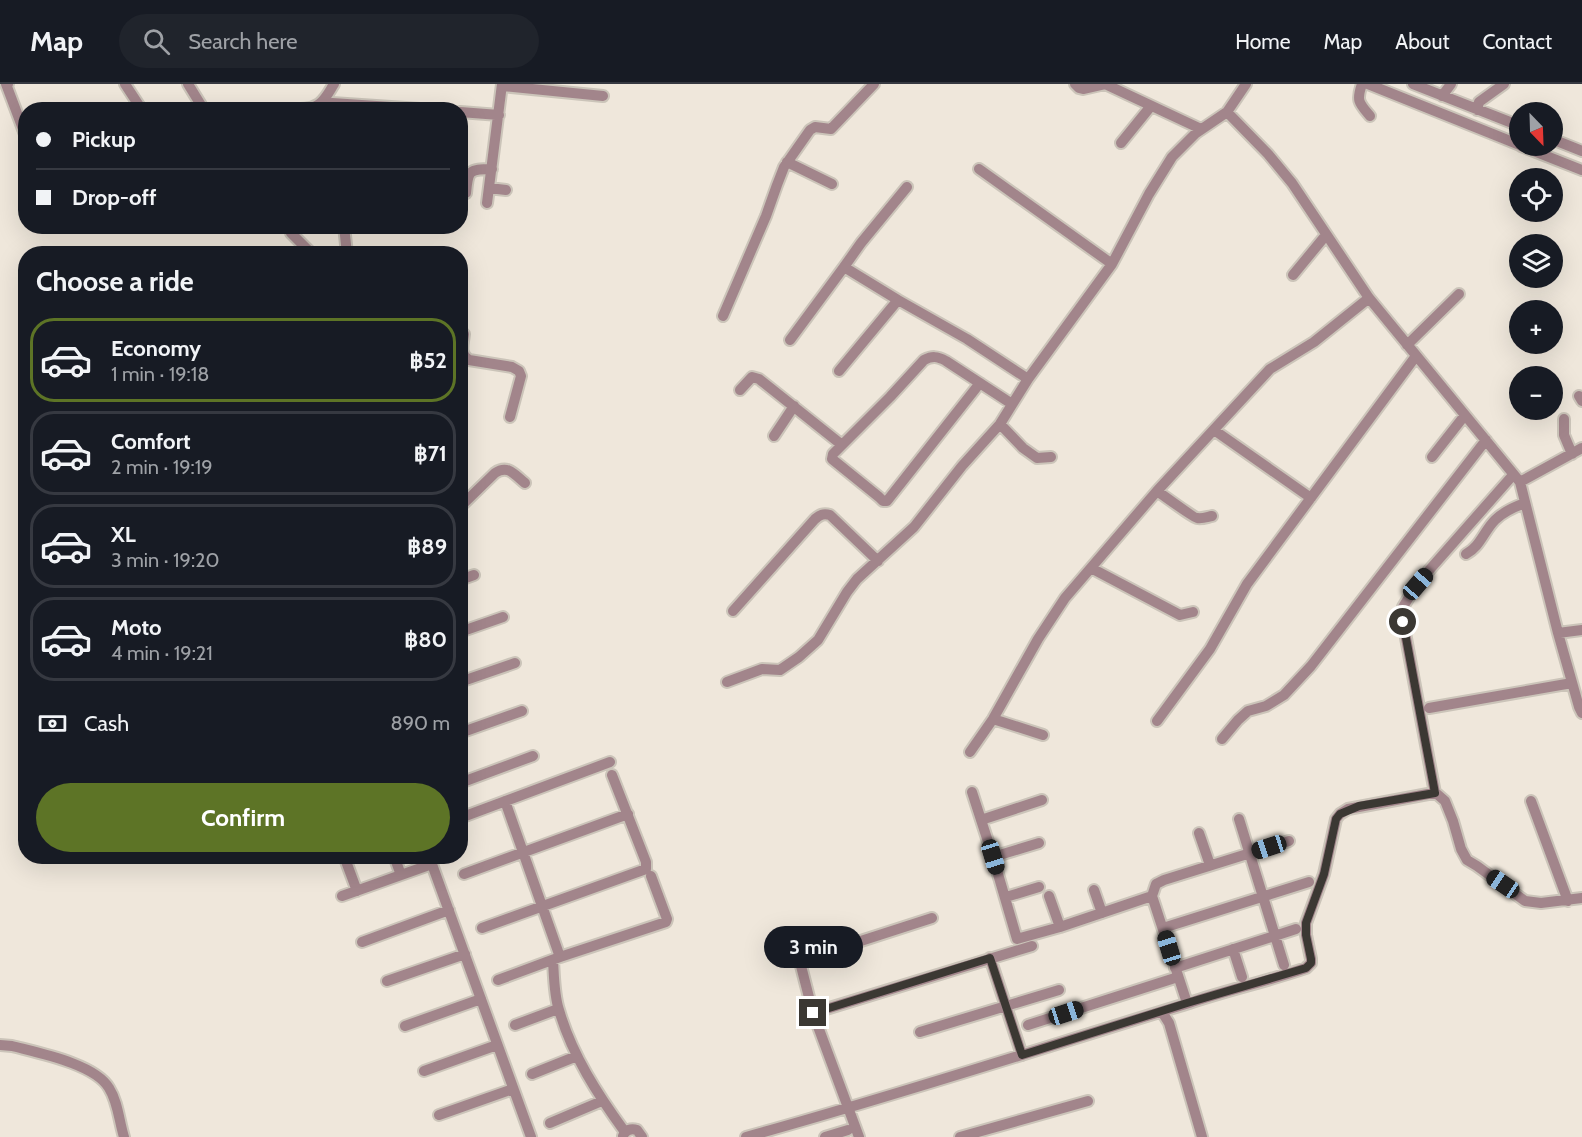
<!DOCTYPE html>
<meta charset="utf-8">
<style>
:root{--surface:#171b24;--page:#20242c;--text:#f1f3f6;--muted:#9ea1a6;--line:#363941;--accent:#5d7426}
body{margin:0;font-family:Cabin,sans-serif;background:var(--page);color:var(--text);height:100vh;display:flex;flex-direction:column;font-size:22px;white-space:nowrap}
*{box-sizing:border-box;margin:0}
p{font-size:20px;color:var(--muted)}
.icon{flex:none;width:33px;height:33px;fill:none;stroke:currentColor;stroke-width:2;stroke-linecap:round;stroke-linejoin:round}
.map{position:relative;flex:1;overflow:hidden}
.panel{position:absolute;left:18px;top:162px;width:450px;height:618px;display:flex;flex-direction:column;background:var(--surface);border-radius:24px;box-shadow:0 6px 24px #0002}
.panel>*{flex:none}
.guide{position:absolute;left:18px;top:18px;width:450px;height:132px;border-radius:24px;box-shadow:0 6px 24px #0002;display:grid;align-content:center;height:132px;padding:0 18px;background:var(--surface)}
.needle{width:39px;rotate:157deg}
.tools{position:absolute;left:1509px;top:18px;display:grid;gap:12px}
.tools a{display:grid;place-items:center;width:54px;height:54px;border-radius:50%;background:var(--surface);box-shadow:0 6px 24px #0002;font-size:30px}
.end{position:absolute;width:27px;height:27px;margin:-14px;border:8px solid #3b3833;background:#fff;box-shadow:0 0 0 3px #fff}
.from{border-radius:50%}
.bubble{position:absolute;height:42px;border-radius:21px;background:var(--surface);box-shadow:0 6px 24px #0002;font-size:20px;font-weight:700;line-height:42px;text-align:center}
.car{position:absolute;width:18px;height:36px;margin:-18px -9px;border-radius:8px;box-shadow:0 0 4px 2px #0007;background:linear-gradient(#222 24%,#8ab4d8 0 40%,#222 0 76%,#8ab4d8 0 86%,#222 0)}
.guide b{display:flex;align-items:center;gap:21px;height:57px;font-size:22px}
.guide b+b{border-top:2px solid var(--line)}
.guide i{width:15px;height:15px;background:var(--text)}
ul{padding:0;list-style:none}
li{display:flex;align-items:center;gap:18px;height:84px;margin:0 12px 9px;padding:0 6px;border:3px solid var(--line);border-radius:24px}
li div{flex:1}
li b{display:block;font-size:22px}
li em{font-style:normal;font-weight:700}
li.active{border-color:var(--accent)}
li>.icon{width:54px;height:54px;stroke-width:1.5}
h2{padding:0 18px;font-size:27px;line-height:72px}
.pay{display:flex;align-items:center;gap:15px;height:66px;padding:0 18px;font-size:22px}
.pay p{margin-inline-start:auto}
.action{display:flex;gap:12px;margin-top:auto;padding:12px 18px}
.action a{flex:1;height:69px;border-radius:36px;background:var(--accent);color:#fff;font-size:24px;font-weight:700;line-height:69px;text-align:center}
header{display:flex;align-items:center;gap:36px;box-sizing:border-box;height:84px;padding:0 30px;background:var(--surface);border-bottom:2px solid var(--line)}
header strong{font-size:28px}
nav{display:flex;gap:33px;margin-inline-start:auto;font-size:21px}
.search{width:420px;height:54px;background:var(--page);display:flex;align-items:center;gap:15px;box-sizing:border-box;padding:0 21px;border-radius:33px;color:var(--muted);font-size:22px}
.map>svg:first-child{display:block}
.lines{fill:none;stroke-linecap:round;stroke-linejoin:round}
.minor-casing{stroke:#cbc4b9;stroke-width:14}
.minor{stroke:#a2858b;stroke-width:10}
.route{stroke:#3b3833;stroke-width:8}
</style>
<header>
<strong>Map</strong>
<div class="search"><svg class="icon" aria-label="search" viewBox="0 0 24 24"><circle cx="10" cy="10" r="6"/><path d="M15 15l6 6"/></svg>Search here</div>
<nav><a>Home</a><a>Map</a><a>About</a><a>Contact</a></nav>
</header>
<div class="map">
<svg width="1582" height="1053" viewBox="0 0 1582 1053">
<rect width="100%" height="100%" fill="#efe7db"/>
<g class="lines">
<g class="minor-casing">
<path id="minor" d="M8,0H6L26,53
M125,0L142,26
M188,0L204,26
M1075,0L1079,4L1083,5L1105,0L1201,45
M1362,0C1356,17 1359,19 1370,32
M1368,0L1520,61
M1413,0L1520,42
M502,2L603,12
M1442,12L1451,0
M332,19L435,26
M270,26C286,23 306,29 319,20C326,15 330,6 334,0
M1477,26L1479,18L1504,0
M460,28L499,31
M1227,28L1268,70L1292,99L1369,214L1520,398L1558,549L1579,623L1582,629
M1552,55L1582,67
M1121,59L1151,22
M1521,62L1582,86
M787,78L832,100
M979,85L1112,180
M907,103L861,159L844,183L898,216L967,255L1028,295
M489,104L506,106
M466,109C468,87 468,85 492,85
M487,119L502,0
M291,142V149L312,170
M344,142L347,170
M1293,191L1326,151
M723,232L766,132L777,101L784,83L810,46L815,43L831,45L874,0
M460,247L464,250C463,260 459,270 469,276L512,283L519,287L521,292L510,333
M790,256L844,183
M1407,261L1459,210
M839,287L898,216
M980,299L887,417H883L879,413L832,375L833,370L890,313L924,276C932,272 937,272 946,277L1012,320
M740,306L752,293L759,295L842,361
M1579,312L1582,317
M1564,335V351L1572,370
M1000,340L1023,364L1037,374L1051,373
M1214,346L1311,414
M774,352L794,322
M1432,373L1465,331
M1520,398L1582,364
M1157,407C1163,411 1194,434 1197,434C1202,435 1207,433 1212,432
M460,423L495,389C508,380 515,391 525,399
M1466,470C1480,463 1484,447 1495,436C1503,428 1514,423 1525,419
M1091,484L1180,531L1193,528
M460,496L474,491
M733,527L815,435C820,431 823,429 830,431L878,477
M460,548L503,533
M1558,549L1582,546
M460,598L515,579
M727,598L762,585L780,586L799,573L818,556L847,508L857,495L914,443L962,382L1000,340L1028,295L1112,180L1149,110L1172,73L1196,49L1227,28L1246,0
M1429,624L1572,599
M993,635L1043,651
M1157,637L1210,565L1247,500L1416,272
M460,649L522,627
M1222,655L1238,636L1248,627L1266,622L1284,611L1311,582L1486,356
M970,668L993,635L1038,555L1065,514L1157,407L1270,285L1314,258L1369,214
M460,699L533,672
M972,708L993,773L1017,855L1060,843L1152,812
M1435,709L1403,538V523L1417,500L1513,391
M505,717L560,873
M1531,717L1568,817
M460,734L610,678
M1239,735L1284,881
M981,736L1042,716
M1199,749L1210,781
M344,772L357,807
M394,772L401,791
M429,772L531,1053
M993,773L1039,759
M464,790L628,730
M1094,806L1102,829
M342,812L432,780
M1049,812L1060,843
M1006,813L1039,803
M482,844L646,785V778L612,691
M1163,844L1309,798
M362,858L449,826
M1233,865L1242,893
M990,874L1022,971
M553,876C554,892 554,911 559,926C572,971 598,1011 625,1048
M1175,884L1296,845
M498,896L560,873L666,838L667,835L651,792
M387,897L465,870
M1187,919L1152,812L1156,800L1164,796L1289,757
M1162,928L1169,939L1202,1053
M813,929L1032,862
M515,941L558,925
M1028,941L1178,893
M405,942L481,915
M920,948L1059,906
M0,961L12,962C39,969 95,980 109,1004C118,1018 119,1037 124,1053
M424,987L497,961
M532,990L577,972
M439,1031L513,1005
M550,1039L602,1017
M623,1052C625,1046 631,1044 637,1046L642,1053
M746,1053C895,1012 1042,964 1189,919C1228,906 1268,897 1306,884L1311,879V875L1306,851V839L1324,790L1336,735L1340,730L1348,725L1428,710H1437L1445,717L1453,737L1461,765L1467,776L1477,782L1525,817L1541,819L1582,814
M825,1053L848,1046
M859,1053L813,929L800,878L802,876L932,834
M960,1053L1088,1017"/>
</g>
<use href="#minor" class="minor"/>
</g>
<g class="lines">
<path class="route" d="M813,929L990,874L1022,971L1187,919L1306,884L1311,879V875L1306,851V839L1324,790L1336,735L1340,730L1359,722L1435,709L1403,538"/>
</g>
</svg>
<div class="tools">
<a><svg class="needle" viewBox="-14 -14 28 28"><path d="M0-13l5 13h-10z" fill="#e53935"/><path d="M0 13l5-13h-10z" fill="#9ea1a6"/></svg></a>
<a><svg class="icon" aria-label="locate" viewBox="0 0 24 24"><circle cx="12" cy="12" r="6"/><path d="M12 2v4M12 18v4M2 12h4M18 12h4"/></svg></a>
<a><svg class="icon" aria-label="layers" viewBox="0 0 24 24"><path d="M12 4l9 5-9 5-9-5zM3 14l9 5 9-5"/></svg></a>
<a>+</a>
<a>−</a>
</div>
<i class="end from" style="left:1403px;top:538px"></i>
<i class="end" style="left:813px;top:929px"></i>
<div class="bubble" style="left:764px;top:842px;width:99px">3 min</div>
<i class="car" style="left:1418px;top:500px;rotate:41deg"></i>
<i class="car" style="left:1269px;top:763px;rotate:252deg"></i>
<i class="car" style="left:993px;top:773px;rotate:163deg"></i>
<i class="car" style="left:1503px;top:800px;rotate:304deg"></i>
<i class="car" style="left:1169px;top:864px;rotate:343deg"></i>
<i class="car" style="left:1066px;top:929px;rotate:72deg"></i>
<div class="guide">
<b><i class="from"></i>Pickup</b>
<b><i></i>Drop-off</b>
</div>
<section class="panel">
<h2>Choose a ride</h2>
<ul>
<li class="active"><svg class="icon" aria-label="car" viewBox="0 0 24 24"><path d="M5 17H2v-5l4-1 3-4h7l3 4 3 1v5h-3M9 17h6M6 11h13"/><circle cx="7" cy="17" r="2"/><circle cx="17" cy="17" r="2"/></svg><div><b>Economy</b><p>1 min · 19:18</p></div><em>฿52</em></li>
<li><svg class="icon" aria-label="car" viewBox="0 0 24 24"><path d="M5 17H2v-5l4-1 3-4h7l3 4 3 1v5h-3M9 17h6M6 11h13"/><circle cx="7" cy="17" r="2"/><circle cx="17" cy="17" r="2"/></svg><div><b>Comfort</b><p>2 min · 19:19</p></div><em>฿71</em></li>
<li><svg class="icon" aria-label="car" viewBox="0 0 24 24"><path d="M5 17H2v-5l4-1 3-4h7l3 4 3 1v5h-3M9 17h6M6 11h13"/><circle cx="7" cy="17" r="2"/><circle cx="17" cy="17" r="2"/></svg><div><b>XL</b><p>3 min · 19:20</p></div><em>฿89</em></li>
<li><svg class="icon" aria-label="car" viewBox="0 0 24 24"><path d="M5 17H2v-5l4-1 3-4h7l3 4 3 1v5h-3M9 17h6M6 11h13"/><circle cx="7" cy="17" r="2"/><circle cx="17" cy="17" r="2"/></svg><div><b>Moto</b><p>4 min · 19:21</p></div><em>฿80</em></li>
</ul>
<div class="pay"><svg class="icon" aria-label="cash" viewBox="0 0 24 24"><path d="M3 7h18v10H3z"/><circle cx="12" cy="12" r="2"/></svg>Cash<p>890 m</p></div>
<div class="action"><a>Confirm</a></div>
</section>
</div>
